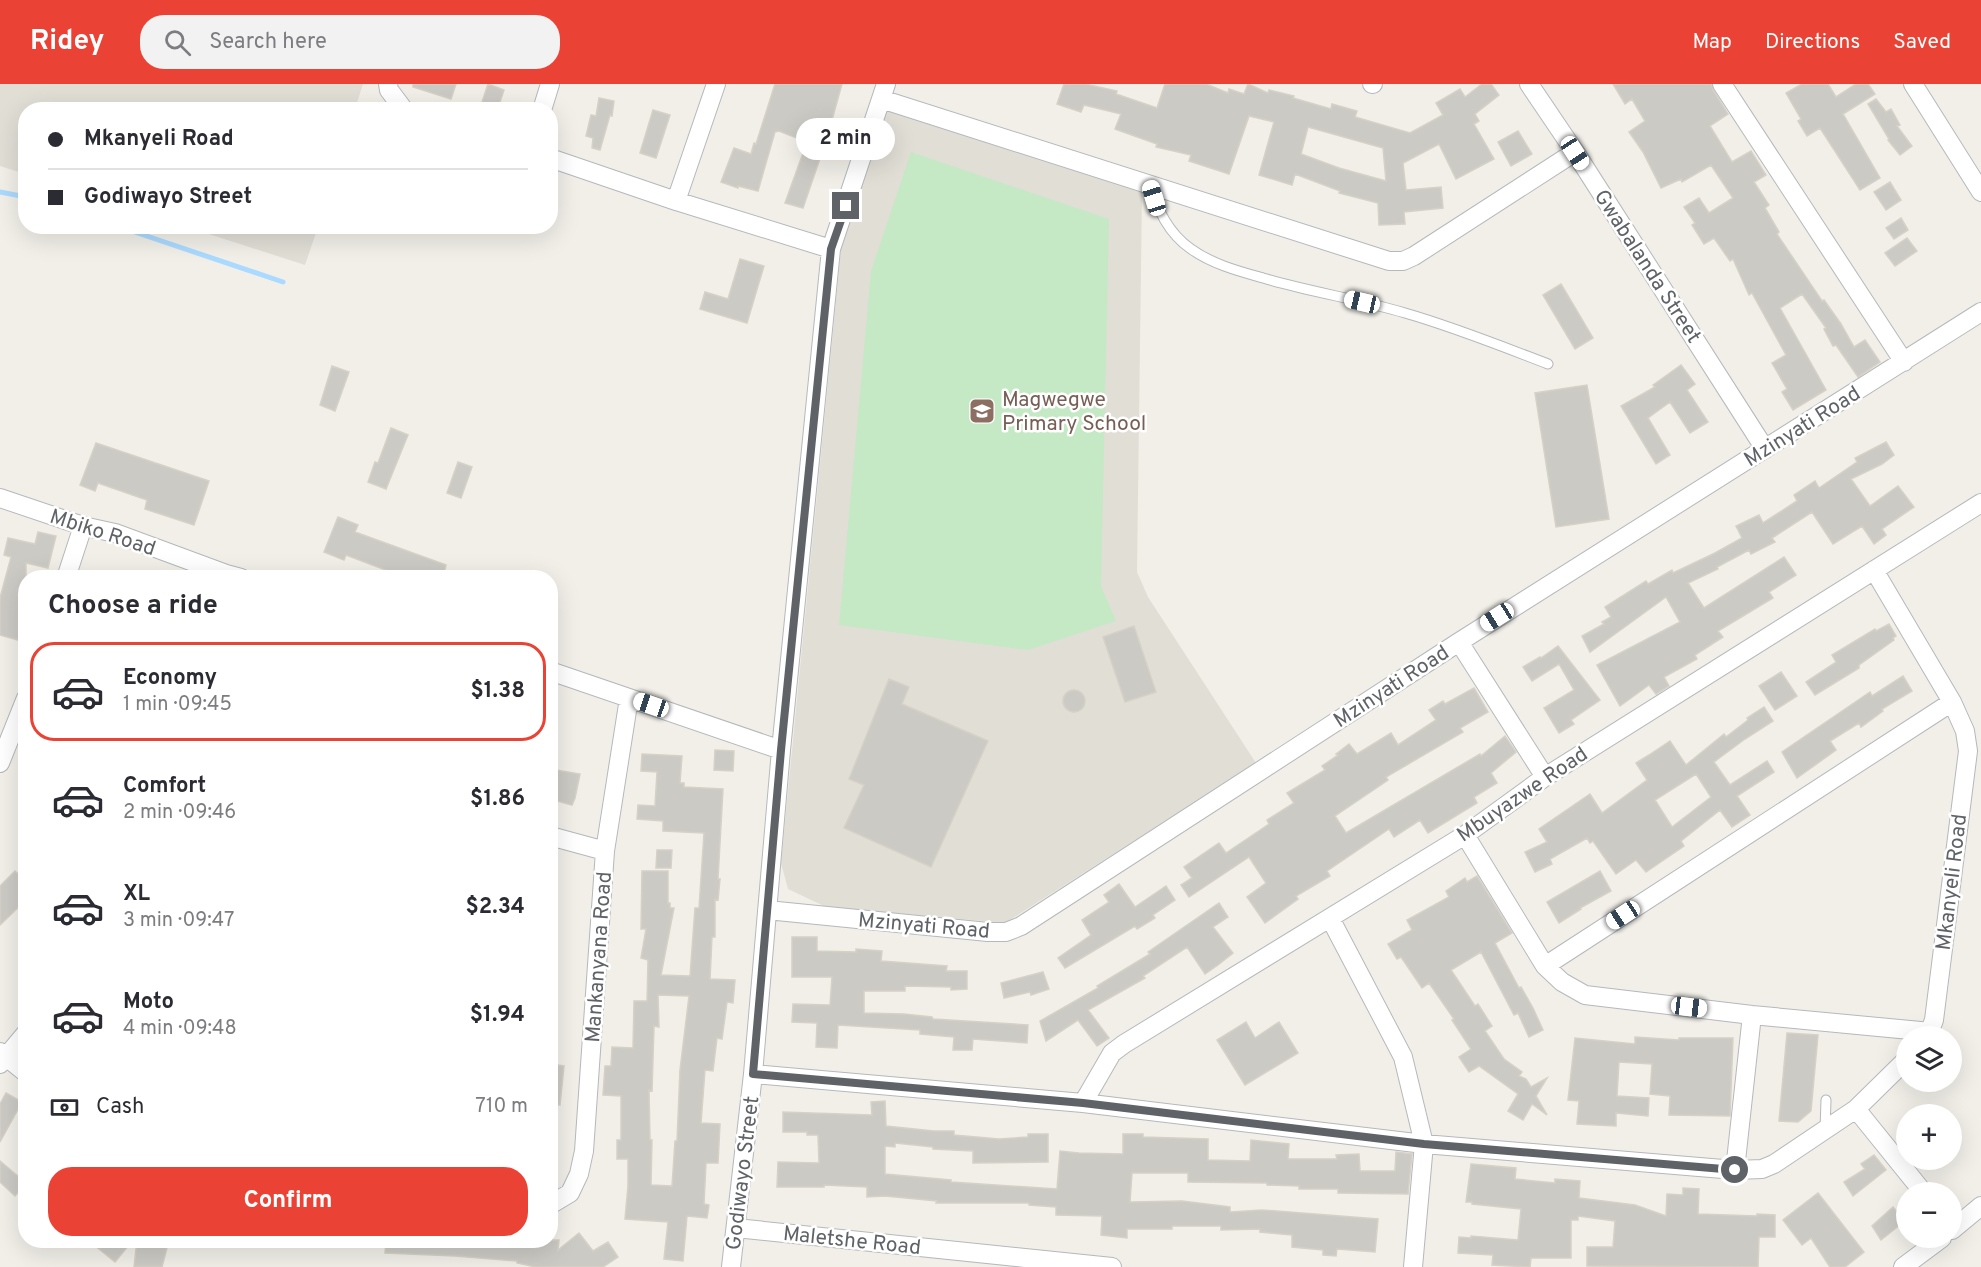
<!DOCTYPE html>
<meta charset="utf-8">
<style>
:root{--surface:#fff;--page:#f2f2f3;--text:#2b2b33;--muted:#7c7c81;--line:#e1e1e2;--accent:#ea4335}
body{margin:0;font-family:Overpass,sans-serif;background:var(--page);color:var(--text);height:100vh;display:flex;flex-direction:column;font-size:22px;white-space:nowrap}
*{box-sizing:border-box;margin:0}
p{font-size:20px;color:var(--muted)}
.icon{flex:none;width:33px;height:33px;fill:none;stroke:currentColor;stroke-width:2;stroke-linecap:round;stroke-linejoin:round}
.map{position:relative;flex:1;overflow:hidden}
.drawer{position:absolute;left:18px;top:486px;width:540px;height:678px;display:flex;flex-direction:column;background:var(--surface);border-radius:24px;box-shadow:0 6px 24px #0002}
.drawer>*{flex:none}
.guide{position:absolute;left:18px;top:18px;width:540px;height:132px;border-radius:24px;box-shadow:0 6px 24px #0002;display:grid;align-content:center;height:132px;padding:0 30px;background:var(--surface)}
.buttons{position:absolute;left:1896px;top:942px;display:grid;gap:12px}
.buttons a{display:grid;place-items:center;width:66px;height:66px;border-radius:50%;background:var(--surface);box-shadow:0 6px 24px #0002;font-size:30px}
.end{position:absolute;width:27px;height:27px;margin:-14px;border:8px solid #5f6368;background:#fff;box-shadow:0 0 0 3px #fff}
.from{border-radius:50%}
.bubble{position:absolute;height:42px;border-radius:21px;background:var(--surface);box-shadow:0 6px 24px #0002;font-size:20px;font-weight:700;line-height:42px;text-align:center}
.car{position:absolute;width:18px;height:36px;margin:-18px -9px;border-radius:8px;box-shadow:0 0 4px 2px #0007;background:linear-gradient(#fff 24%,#345 0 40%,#fff 0 76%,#345 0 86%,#fff 0)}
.guide b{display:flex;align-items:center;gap:21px;height:57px;font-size:22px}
.guide b+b{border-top:2px solid var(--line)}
.guide i{width:15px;height:15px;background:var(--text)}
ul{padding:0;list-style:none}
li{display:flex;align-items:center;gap:18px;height:99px;margin:0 12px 9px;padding:0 18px;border:3px solid transparent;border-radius:24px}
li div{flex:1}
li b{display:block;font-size:22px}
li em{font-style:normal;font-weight:700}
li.on{border-color:var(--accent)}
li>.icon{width:54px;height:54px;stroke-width:1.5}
h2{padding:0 30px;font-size:27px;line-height:72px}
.pay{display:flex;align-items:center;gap:15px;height:66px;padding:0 30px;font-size:22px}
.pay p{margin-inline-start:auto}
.primary-button{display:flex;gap:12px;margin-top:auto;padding:12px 30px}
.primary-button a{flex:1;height:69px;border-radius:24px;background:var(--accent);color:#fff;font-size:24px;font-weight:700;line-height:69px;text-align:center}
header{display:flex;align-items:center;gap:36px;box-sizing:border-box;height:84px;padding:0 30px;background:var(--accent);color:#fff}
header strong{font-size:28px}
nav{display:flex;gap:33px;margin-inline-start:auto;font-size:21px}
.search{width:420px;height:54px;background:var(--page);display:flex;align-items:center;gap:15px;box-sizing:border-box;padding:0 21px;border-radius:24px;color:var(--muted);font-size:22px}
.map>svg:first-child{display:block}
.education{fill:#e1ded6}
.green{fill:#c5e8c5}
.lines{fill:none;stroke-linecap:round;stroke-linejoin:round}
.stream{stroke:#aadaff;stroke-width:5}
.building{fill:#cccac5;stroke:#d6d1c6;stroke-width:1.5;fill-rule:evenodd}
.service-casing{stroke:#b5b8bc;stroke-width:11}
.minor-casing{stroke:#b5b8bc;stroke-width:20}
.service{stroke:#fff;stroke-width:9}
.minor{stroke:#fff;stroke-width:18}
.route{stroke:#5f6368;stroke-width:8}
.labels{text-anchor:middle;stroke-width:5;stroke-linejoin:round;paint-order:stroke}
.street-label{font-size:21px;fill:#5f6368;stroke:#fff}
.education-label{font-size:21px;fill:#785e54;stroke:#fff;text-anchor:start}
</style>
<header>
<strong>Ridey</strong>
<div class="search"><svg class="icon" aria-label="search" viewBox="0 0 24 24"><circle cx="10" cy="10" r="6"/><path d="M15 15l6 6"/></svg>Search here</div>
<nav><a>Map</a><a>Directions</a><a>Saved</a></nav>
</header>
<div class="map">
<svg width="1981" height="1183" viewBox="0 0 1981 1183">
<rect width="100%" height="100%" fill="#f1efe8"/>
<path class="education" d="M0,0H363L355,25L26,26L25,90L0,82Z
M887,25L1142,108L1137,488L1148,513L1256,679L1005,839L826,823L788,805L781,779L841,165Z
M187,143H318L305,181Z"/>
<path class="green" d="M911,68L1109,135L1101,502L1116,537L1028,566L839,541L871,187Z"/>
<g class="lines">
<path class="stream" d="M0,108L26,113
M117,142L283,198"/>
</g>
<path class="building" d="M413,0H456L451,15L413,3Z
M488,0L504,6L498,24L482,18Z
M775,0H842L827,54L803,124L785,119L807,58L779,47L775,48L758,107L738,102V104L721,98L734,64L751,70L754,59L756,60Z
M1064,0H1085L1117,7L1116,10L1157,24L1165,0H1206L1228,9L1229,5L1244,10L1248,0L1268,9L1269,6L1294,12L1293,14L1331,25L1332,20L1357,27L1355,33L1410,49L1443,31L1436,19L1460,5L1465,13L1482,0H1491L1499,11L1475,30L1479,37L1474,40L1494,75L1456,95L1439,60L1403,79L1406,106L1441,103L1443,124L1404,128L1405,140L1379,141L1378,119L1339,109L1340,107L1295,90L1292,101L1259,91L1274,38L1249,32L1229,90L1189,77L1191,71L1156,63L1157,60L1115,45L1121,30L1084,21L1081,28L1057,20ZM1308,43L1383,64L1386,97L1339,84L1301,70Z
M1613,0H1711L1713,6L1728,30L1710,42L1732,78L1751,67L1766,91L1754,98L1769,121L1765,124L1779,148L1777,150L1822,217L1824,216L1841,240L1854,263L1865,256L1880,278L1858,293L1836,261L1833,262L1824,245L1826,244L1802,210L1780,224L1826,306L1793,326L1782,308L1787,305L1772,279L1786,271L1752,209L1749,211L1733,175L1730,177L1714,154L1704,160L1692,141L1695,139L1684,123L1699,114L1709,129L1733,114L1711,81L1682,98L1681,95L1661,104L1643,68L1629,48L1645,37L1632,15L1625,20Z
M1802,0H1828L1836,13L1856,0H1868L1875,10L1843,30L1880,94L1860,106L1820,44L1807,52L1798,37L1801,35L1786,9Z
M599,14L614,17L612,32L610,31L600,66L592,64L593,54L586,52L591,31L596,32Z
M1876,15L1886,28L1891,25L1900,41L1897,42L1912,62L1900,71L1888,56L1889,55L1868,20Z
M653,26L670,31L656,74L640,69Z
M1518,47L1532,70L1511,82L1498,58Z
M1890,98L1901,116L1886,126L1874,108Z
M1901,134L1908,146L1894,155L1886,144Z
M1907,154L1917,167L1895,182L1885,169Z
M740,175L764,182L747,239L700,225L705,208L728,215Z
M1561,200L1593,254L1575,265L1543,211Z
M1681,281L1695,300L1687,306L1708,338L1690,349L1670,318L1648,334L1670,371L1656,380L1621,322L1655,303L1653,301Z
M332,282L349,288L335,327L320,321Z
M1587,301L1609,435L1556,443L1535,309Z
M391,344L408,351L386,405L368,398L375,378L378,379Z
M1886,358L1894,371L1882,380L1851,395L1870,422L1898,402L1914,423L1882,445L1886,451L1874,460L1862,442L1833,460L1812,428L1772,454L1775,458L1751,470L1749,466L1717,483L1718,485L1688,499L1704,524L1784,473L1796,491L1769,508L1773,514L1718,547L1723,553L1695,571L1697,575L1664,593L1669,602L1656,610L1649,601L1620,622L1597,581L1680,538L1666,513L1590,568L1582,552L1604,540L1602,538L1611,533L1605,523L1646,497L1648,500L1672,486L1673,489L1715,469L1742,454L1736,442L1759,431L1763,439L1797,417L1794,411L1815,397L1819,404L1857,378L1855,374Z
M96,359L209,397L194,441L145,425L147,416L98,399L95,407L80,401Z
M458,378L472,383L461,414L447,409Z
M338,433L358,441L355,448L446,481L443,494H407L346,471L344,476L324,468Z
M38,448L56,452L48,484L26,479V529L18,556L0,551V514L11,473L4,471L8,454L35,460Z
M1889,540L1896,552L1893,554L1894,556L1859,581V584L1815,611L1806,598L1836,578L1832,571L1875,545L1876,547Z
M1134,542L1156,608L1125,618L1103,553Z
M1558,562L1600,616L1571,636L1574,640L1559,649L1544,624L1574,606L1559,580L1532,597L1523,583L1540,573L1541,574Z
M1781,588L1797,612L1775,626L1759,602Z
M1903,592L1912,607L1882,625L1883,627L1861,643L1859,639L1830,657L1836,666L1797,694L1782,668L1870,608L1872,612Z
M889,595L909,603L902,620L988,657L931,783L844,744L864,701L849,695Z
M1474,604L1488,628L1460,644L1463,648L1386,693L1388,696L1335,732L1346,749L1480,670L1481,672L1505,652L1516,668L1491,689L1497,699L1474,713L1477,719L1428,749L1420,736L1394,753L1389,745L1327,787L1330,792L1296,812L1298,815L1265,839L1247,813L1266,799L1249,773L1189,813L1181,801L1192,794L1184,783L1219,759L1226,769L1269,740L1267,736L1294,719L1287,709L1325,686L1322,682L1338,671L1336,670L1349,660L1357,670L1391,649L1398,661L1436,636L1429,626L1443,617L1445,620Z
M1063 617a11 11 0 1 1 22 0a11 11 0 1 1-22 0Z
M1764,623L1773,637L1745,655L1714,678L1730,701L1767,677L1774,688L1737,712L1750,731L1732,743L1720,726L1681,757L1684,762L1646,788L1636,776L1616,790L1593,757L1590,759L1587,754L1550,775L1552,780L1535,788L1525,768L1547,758L1539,745L1590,710L1602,729L1647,696L1636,679L1649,671L1670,657L1686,681L1724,650L1726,653L1748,636L1747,634ZM1696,690L1711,713L1672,743L1655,716Z
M715,666L734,667L733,687L714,686Z
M642,670L682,672L680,699H684V703L723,705L718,795H720L718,816L715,815V853H712L710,895L735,896L733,919L727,918L722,955L717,954L713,987L705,986L701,1039L720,1040L718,1079H706L704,1120L709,1121L707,1134L687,1132L683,1177L664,1175L668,1138L625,1135L628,1102V1075H617V1056H621V1012L603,1011L605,982H611L612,963L633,964L634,917H647L648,876L641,874L646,845H641L642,787H668V819H670V824H674L661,891L690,892L695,824H699L704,749L663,747V737L637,735L638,721L655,722L657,688L641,687ZM658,911L689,912L680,986L677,1057H675L672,1102L651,1101L652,1056H650L649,1006L652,1007L654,942L659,943Z
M556,686L580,690L575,714L572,721L550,715V706Z
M657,766H672L671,784H656Z
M15,787L26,797V816L0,841V802Z
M1600,787L1611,807L1580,824L1581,825L1559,839L1547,818Z
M1477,792L1512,849L1495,859L1519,904L1521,903L1533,924L1543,946L1529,953L1518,929L1514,931L1481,868L1451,886L1475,922L1478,920L1492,942L1485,947L1504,975L1522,988L1519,992L1526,995L1531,1003L1547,994L1536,1012L1547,1031L1532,1020L1523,1036L1508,1027L1518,1010L1479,982L1469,988L1459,973L1471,965L1452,936L1454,935L1429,899L1422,904L1401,873L1397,875L1388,860L1412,846L1407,836L1449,813L1446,807L1465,794L1467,798Z
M1119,800L1135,823L1166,802L1175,816L1153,831L1155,834L1137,845L1135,842L1065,884L1058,874L1091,851L1082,836L1109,818L1104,811Z
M1219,819L1228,833L1213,843L1233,869L1218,881L1205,890L1187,863L1143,892L1145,894L1088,926L1109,954L1097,962L1078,936L1046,957L1040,937L1098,904L1097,902L1150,870L1148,868Z
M792,853H817V867L856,868V865L882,867L881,877L947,882L946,887H967V905L951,906V903L905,902V907H864V929L904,930L932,933L933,935L1028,941L1027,959L973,955L972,966H953L954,953L920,950V946L838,941L837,964L816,963L817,939L792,938L793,920L830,921L832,893H792Z
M1043,888L1049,905L1031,911L1030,908L1004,914L1001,899Z
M1246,938L1255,954L1279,938L1298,969L1245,1001L1217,956Z
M1787,949L1818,951L1811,1027L1798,1038L1779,1037Z
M1635,953L1679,956V954H1733L1730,1032L1669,1031L1670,1012L1650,1010L1652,980L1619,978L1617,1012L1649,1014L1648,1032L1616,1029V1042L1577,1040L1579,1017L1568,1016L1575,954L1635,960Z
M550,980L564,982L560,1021H550Z
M6,1009L22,1018L0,1058V1020Z
M885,1017L886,1042L934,1047H954V1051L999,1055L1028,1053V1050H1048V1078L973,1079V1067L933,1065V1063L895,1059V1063L885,1062V1090L951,1096V1098L1057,1105L1060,1067L1079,1069L1123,1070V1050H1143V1053L1208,1055V1076L1250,1077L1251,1056L1289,1060L1288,1075H1337L1336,1071L1359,1070L1360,1087H1395L1396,1068L1412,1070L1408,1110L1338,1109V1105H1299V1102L1267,1101V1099L1188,1098V1089H1132L1130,1118L1182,1117L1230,1123V1128L1262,1126L1378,1135L1375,1168L1337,1165L1336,1172L1323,1171V1166L1292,1163V1151L1260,1148V1145L1221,1146V1142H1172V1145H1127V1154L1101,1151L1102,1132L1056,1131V1123L1029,1121V1119H936L937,1117L885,1112L867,1113V1103L824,1101V1103H777L778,1078L819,1079L818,1051H807V1048H783V1028L872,1031L871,1018Z
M1874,1071L1886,1086L1853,1112L1844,1098L1865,1085L1861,1080Z
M0,1077L26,1099L15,1112L0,1098Z
M1471,1080L1516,1084L1515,1095L1555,1099V1095L1580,1097L1579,1114L1635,1121L1666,1132L1667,1110L1683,1111V1104L1699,1105L1698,1130L1757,1132V1130L1775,1131V1153H1759L1758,1183L1587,1182V1163H1613L1615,1137L1578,1132V1136H1571V1174H1531L1530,1183L1492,1181L1493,1171L1458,1169L1459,1153L1471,1154V1152L1518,1156L1521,1125L1472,1120V1118H1466Z
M1818,1109L1864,1168L1845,1183H1830L1811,1154L1802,1161L1783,1136Z
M1893,1123L1905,1137L1881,1156L1872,1142Z
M579,1149L593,1167L608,1158L618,1173L603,1183H536L517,1179V1177L455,1172L385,1169L386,1156H559L558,1166Z
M88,1156H133L115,1178Z
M137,1156H169L162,1183H134Z"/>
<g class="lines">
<g class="service-casing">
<path id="service" d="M1150,101C1158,126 1168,149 1191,165C1212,180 1238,187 1263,194C1310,208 1358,215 1405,229C1454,243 1501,262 1548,280
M1825,1046L1826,1016"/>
</g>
<g class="minor-casing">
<path id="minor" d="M388,0L389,6L404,26
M1372,0H1373
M1529,0L1575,68L1765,365
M1722,0L1904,278
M1913,0L1981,108
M881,15L1389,177H1403L1414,172L1575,68
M542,26L550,0
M550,74L676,117L831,165
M676,117L716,0
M0,414L83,442L115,449L226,490L241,494
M1874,486L1952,618L1965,647L1968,667L1934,936L1928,952
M66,494L83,442
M1459,558L1545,693
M550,587L781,666
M0,679L26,614
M1465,751L1545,882L1562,898L1585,911L1752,931L1931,948
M550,752L605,767
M767,826L988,848H1006L1021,842L1459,558L1981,228
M1330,834L1403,973L1424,1060L1413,1183
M1545,882L1952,618
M0,968L26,989
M0,980L26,949
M753,990L1083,1019L1424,1060L1735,1086L1762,1085L1774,1080L1856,1025L1906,976
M1083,1019L1112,969L1124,960L1465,751L1545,693L1981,419
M1856,1025L1923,1108
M1735,1086L1752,931
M550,1121L570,1109L579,1090L584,1067L605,767L629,614
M736,1144L1112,1183
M1952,1146L1981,1122
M731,1183L753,990L781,666L831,165L886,0
M1903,1183L1942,1154"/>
</g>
<use href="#service" class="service"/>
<use href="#minor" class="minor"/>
</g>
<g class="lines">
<path class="route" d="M846,122L831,165L781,666L753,990L1083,1019L1424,1060L1735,1086"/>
</g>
<defs>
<g id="school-square" transform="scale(1.35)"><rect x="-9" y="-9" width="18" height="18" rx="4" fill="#8d6e63" stroke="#fff"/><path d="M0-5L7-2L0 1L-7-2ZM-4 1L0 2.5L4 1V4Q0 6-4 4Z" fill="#fff"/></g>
</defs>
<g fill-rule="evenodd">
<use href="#school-square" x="982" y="327"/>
</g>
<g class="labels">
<g class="street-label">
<text transform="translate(1648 182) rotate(57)" y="7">Gwabalanda Street</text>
<text transform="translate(1802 342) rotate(-32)" y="7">Mzinyati Road</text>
<text transform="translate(103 448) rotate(18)" y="7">Mbiko Road</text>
<text transform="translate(1391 602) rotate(-33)" y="7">Mzinyati Road</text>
<text transform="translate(1522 710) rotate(-34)" y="7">Mbuyazwe Road</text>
<text transform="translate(1951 798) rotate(-83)" y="7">Mkanyeli Road</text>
<text transform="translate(924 841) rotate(5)" y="7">Mzinyati Road</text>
<text transform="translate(598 873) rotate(-86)" y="7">Mankanyana Road</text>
<text transform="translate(742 1089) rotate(-83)" y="7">Godiwayo Street</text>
<text transform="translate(852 1156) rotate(6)" y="7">Maletshe Road</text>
</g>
<g class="education-label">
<text x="1002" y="322">Magwegwe<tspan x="1002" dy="24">Primary School</tspan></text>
</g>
</g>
</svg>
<div class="buttons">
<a><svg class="icon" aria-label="layers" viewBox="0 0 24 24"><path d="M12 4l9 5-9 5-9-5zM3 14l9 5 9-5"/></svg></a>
<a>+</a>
<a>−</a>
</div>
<i class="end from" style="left:1735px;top:1086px"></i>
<i class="end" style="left:846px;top:122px"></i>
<div class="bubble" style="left:796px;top:34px;width:99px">2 min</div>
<i class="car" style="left:1575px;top:69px;rotate:147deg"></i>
<i class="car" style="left:1154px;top:114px;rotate:343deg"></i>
<i class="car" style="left:1362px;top:218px;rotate:283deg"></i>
<i class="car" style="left:1497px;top:533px;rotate:238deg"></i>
<i class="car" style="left:651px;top:621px;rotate:289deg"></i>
<i class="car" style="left:1623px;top:831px;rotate:237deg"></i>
<i class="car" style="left:1689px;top:923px;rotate:97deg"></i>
<div class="guide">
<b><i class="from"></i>Mkanyeli Road</b>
<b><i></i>Godiwayo Street</b>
</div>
<section class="drawer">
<h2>Choose a ride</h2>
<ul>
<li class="on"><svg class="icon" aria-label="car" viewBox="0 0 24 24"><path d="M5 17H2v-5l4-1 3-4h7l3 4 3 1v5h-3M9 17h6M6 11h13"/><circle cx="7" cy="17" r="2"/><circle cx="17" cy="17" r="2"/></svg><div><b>Economy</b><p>1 min · 09:45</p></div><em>$1.38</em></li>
<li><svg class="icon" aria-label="car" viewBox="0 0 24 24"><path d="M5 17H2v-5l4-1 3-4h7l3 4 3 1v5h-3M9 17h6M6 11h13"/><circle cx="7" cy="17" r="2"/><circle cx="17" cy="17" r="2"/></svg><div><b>Comfort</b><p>2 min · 09:46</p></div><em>$1.86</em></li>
<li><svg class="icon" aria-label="car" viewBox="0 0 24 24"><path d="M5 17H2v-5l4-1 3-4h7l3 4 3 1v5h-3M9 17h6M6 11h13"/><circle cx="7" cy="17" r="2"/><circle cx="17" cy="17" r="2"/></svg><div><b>XL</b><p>3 min · 09:47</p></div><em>$2.34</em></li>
<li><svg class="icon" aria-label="car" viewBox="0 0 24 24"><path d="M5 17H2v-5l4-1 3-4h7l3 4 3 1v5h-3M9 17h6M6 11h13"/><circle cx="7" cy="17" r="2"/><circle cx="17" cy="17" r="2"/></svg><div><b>Moto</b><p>4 min · 09:48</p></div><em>$1.94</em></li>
</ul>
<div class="pay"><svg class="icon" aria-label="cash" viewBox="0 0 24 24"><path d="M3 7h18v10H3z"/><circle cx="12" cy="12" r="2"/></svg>Cash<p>710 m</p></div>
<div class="primary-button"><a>Confirm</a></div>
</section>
</div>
